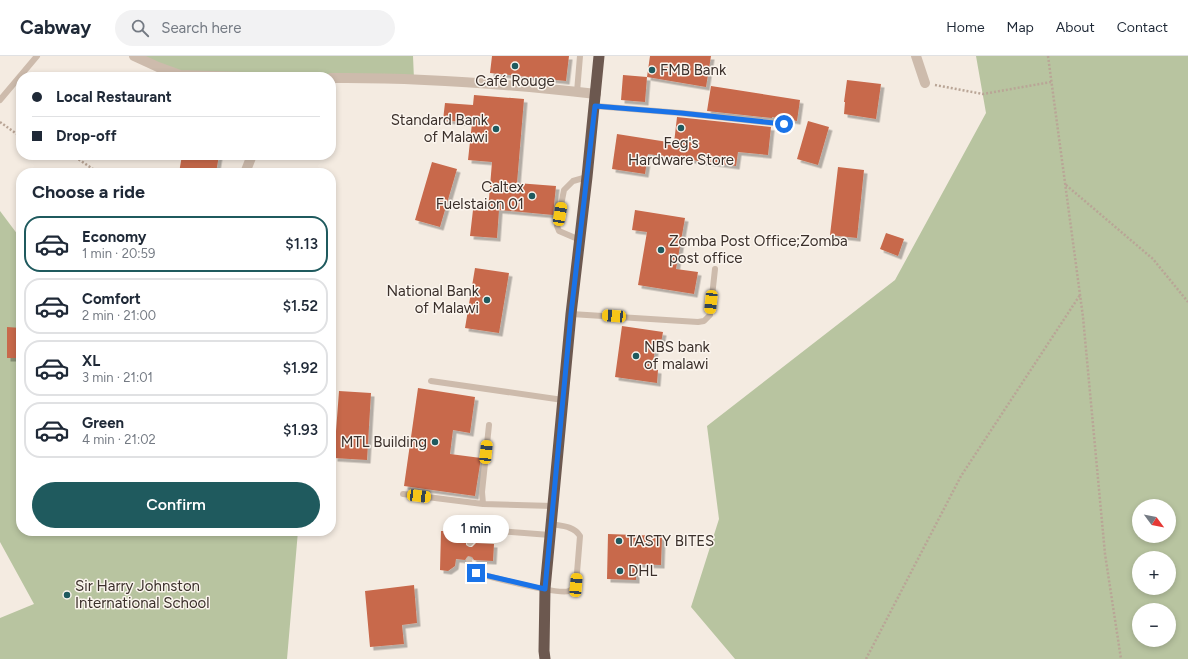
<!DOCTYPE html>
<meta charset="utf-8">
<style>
:root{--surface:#fff;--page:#f2f2f3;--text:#1f2937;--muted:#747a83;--line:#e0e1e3;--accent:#1f5a5e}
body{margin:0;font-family:Figtree,sans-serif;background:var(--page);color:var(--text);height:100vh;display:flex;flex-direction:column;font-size:15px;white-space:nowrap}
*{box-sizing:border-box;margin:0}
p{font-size:13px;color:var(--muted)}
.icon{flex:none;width:22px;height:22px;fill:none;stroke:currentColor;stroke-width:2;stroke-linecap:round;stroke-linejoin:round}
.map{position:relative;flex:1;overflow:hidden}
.side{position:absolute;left:16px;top:112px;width:320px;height:368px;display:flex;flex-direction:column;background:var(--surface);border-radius:16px;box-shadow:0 2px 6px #0003}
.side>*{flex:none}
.banner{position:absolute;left:16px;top:16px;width:320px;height:88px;border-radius:16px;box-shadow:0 2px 6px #0003;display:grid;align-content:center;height:88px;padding:0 16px;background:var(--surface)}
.needle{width:26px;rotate:122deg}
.tools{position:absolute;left:1132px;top:443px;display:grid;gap:8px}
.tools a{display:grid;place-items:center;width:44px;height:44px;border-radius:50%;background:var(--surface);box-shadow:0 2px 6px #0003;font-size:20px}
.end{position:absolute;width:18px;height:18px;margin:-9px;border:5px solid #1a73e8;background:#fff;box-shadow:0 0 0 2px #fff}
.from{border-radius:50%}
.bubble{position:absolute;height:28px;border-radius:14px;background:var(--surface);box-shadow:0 2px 6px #0003;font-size:13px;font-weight:600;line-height:28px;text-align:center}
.car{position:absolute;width:12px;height:24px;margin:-12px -6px;border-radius:5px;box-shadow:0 0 3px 1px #0007;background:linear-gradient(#f5c518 24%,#345 0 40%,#f5c518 0 76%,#345 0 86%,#f5c518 0)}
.banner b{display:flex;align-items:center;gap:14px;height:38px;font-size:15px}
.banner b+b{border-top:1px solid var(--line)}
.banner i{width:10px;height:10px;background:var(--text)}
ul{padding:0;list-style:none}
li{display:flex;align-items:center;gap:12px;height:56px;margin:0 8px 6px;padding:0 8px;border:2px solid var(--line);border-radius:16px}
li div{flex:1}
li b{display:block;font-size:15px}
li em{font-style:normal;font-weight:600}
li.selected{border-color:var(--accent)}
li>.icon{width:36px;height:36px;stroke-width:1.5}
h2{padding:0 16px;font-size:18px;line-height:48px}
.primary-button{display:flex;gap:8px;margin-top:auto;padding:8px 16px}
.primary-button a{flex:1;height:46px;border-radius:24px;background:var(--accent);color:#fff;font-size:16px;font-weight:600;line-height:46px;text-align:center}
header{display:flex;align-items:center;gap:24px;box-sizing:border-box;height:56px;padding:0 20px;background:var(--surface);border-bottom:1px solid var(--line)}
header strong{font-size:19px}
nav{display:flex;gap:22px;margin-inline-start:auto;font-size:14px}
.search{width:280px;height:36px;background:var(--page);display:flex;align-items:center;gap:10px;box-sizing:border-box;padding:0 14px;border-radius:22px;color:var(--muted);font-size:15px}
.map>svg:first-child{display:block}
.green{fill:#b8c4a0;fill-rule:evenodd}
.building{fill:#c8694b;filter:url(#shadow)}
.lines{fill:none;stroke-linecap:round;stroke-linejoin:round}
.path{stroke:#b9a596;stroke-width:2.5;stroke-dasharray:2 2;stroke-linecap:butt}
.service{stroke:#cdbbac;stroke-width:6}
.minor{stroke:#cdbbac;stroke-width:10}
.trunk{stroke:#6c584f;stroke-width:11}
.route{stroke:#1a73e8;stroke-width:5}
.poi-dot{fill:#1f5a5e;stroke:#fbf5ee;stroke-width:1.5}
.labels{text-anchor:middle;stroke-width:3;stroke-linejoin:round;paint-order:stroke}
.poi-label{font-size:15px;fill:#3b302b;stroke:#fbf5ee;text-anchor:start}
</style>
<header>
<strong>Cabway</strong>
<div class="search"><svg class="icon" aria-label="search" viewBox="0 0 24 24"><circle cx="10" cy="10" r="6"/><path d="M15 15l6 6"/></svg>Search here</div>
<nav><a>Home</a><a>Map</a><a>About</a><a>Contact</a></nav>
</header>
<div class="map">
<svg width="1188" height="603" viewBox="0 0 1188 603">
<defs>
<filter id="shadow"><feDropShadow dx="3.5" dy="3.5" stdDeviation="0" flood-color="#0004"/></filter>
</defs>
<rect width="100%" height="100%" fill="#f4ebe1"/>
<path class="green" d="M137,0H413L414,23L331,21H174Z
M976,0H1188V603H735L691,551L719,463L707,370L895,224L986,57ZM1139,450H1169V480H1139ZM1139,502H1169V532H1139ZM1139,554H1169V584H1139Z
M0,155L21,183V475H298L287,603H0V562L34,548L0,486Z"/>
<path class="building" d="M492,0H569L566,25L490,17Z
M650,0H711L706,31L647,21Z
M623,19L647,21L645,46L621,44Z
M847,24L881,28L876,63L844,58L845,46H844Z
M711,30L800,44L797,65L772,61V62L707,55Z
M474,39L524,43L517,127L556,130L553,159L499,154L497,182L470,180L473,154L488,155L492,106L468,104L472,67L443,64L445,47L473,49Z
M677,61L771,71L768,99L738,96L736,110L648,98L645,118L612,113L617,78L674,87Z
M808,65L829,71L818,109L797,103Z
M182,99H219L216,117H179Z
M432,106L457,113L440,171L415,164Z
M838,111L864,114L857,182L830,179Z
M635,154L685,162L676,213L698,216L694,238L638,229L647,176L632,174Z
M886,177L904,183L898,200L880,193Z
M475,212L509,217L499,277L465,272Z
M622,270L663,276L661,287H656L652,313L658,314L657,327L615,321Z
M7,271L21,272V302H7Z
M418,332L475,341L470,377L453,374L450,398L481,402L475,440L404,430Z
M339,335L371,337L367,404L334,402Z
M441,475H453L463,486L466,487V489L469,491H472L476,487L494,488L493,505L474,504L472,501L468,500L465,504L456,503L455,510L448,515L440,514Z
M608,478L662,480L661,509L636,508V524L607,523Z
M414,529L417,567L402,569L404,588L370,591L365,535Z"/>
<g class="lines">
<path class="path" d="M1048,0L1083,261L1105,498L1121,603
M935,29L983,38L1051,26
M0,66L21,81
M72,99L99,117
M1066,129L1153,203L1188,246
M866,603L961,420L1080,239"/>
<path class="service" d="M577,36L580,0
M0,44L37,0
M595,50L681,57L784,68
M580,184L559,175L557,170L564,134L573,125L587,121
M571,258L698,266L704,265L710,259L715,213
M431,325L563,344
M403,438L483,448L553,450
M483,448L482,436L489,369
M470,487L478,477L485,474L550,479
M469,504L470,511L476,517C491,521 559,539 569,535C572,534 574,531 576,529L580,480C574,470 562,470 551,468"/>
<path class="minor" d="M134,0L158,11L180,19L245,21
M916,0L925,27
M331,22C420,21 508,28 596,38
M245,117L252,99"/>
<path class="trunk" d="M545,603L544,595L545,533L571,258L587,121L599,0"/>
</g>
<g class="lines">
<path class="route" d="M476,517L545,533L571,258L595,50L681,57L784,68"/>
</g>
<g class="poi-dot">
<circle cx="515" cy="10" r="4"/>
<circle cx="652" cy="14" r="4"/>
<circle cx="681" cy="72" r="4"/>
<circle cx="496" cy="73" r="4"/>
<circle cx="532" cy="140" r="4"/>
<circle cx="661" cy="194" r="4"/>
<circle cx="487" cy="244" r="4"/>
<circle cx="636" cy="300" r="4"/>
<circle cx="435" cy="386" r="4"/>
<circle cx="619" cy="485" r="4"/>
<circle cx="620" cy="515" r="4"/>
<circle cx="67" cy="539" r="4"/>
</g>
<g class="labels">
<g class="poi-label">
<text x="660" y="19">FMB Bank</text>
<text x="515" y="30" text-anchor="middle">Café Rouge</text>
<text x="488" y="69" text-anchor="end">Standard Bank<tspan x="488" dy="17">of Malawi</tspan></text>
<text x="681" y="92" text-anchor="middle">Feg's<tspan x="681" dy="17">Hardware Store</tspan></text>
<text x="524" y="136" text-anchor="end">Caltex<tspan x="524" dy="17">Fuelstaion 01</tspan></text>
<text x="669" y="190">Zomba Post Office;Zomba<tspan x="669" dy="17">post office</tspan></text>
<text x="479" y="240" text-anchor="end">National Bank<tspan x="479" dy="17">of Malawi</tspan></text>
<text x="644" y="296">NBS bank<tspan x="644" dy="17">of malawi</tspan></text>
<text x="427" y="391" text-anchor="end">MTL Building</text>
<text x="627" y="490">TASTY BITES</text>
<text x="628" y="520">DHL</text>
<text x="75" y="535">Sir Harry Johnston<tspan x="75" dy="17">International School</tspan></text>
</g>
</g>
</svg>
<div class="tools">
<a><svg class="needle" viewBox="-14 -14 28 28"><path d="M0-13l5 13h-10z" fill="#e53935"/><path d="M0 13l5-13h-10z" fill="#747a83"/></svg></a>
<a>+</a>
<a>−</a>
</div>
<i class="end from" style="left:784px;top:68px"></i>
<i class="end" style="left:476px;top:517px"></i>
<div class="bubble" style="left:443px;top:459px;width:66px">1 min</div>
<i class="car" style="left:560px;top:158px;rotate:10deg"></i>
<i class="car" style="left:711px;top:246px;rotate:186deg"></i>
<i class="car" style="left:614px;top:260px;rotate:274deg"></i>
<i class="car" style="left:486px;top:396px;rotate:6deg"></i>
<i class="car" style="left:419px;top:440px;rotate:97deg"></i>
<i class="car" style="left:576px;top:529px;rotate:5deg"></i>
<div class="banner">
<b><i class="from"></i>Local Restaurant</b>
<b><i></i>Drop-off</b>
</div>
<section class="side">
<h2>Choose a ride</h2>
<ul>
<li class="selected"><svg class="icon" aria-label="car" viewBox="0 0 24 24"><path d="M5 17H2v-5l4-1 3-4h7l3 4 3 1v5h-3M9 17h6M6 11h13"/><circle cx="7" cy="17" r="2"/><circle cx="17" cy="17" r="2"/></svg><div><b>Economy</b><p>1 min · 20:59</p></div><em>$1.13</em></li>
<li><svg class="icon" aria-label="car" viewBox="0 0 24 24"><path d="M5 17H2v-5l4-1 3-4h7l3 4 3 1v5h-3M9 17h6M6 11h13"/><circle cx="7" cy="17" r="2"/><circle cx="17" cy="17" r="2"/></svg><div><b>Comfort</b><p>2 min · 21:00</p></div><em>$1.52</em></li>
<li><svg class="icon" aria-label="car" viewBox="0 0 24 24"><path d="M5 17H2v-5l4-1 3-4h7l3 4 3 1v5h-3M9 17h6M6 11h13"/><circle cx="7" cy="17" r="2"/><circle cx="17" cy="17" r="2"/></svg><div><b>XL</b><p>3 min · 21:01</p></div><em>$1.92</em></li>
<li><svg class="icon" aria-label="car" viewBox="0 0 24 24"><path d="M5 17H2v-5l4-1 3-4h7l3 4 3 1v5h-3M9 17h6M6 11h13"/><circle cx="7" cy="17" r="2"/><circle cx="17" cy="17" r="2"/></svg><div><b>Green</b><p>4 min · 21:02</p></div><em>$1.93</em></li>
</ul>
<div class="primary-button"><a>Confirm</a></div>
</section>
</div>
